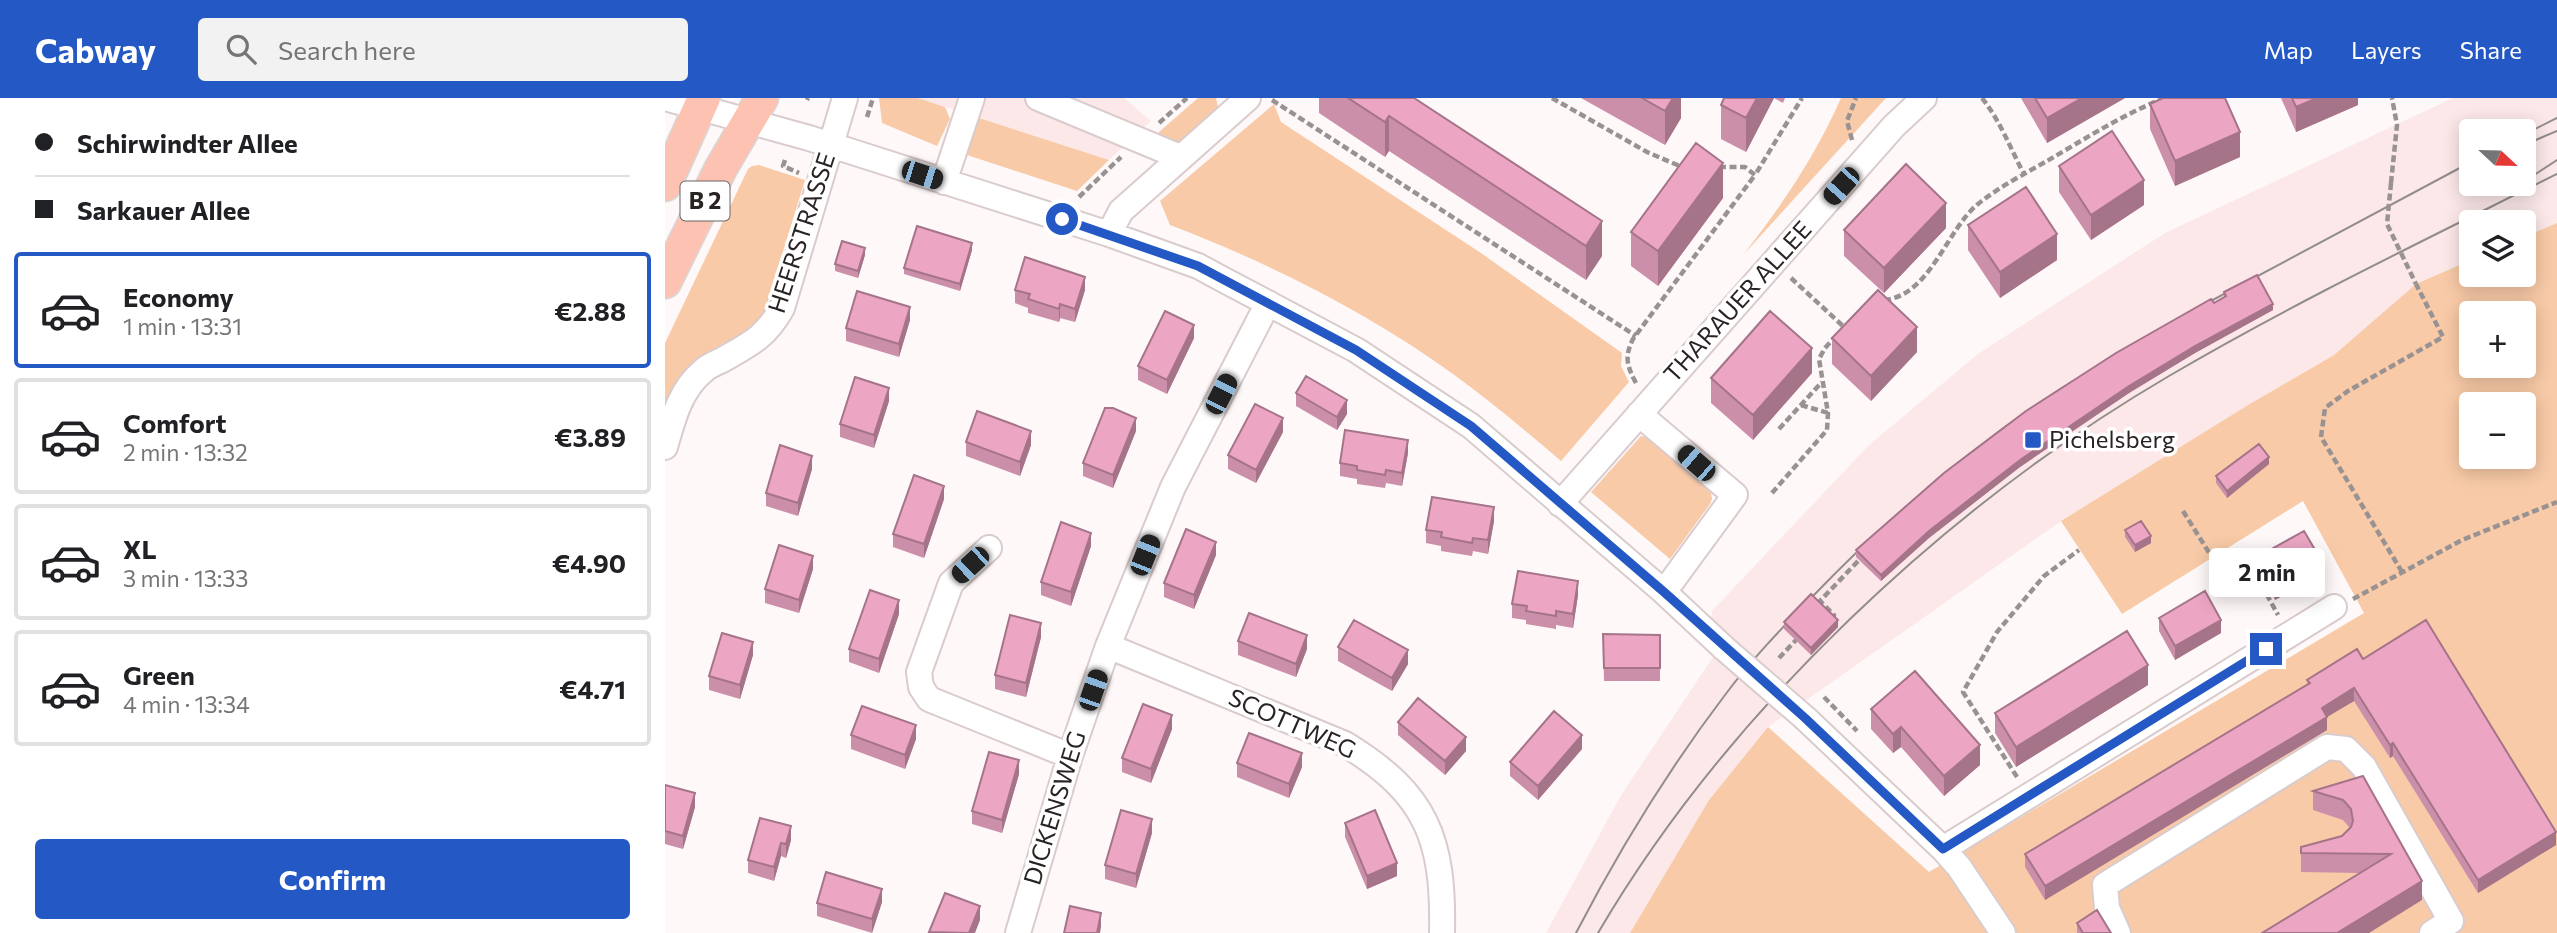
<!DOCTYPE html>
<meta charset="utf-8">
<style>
:root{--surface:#fff;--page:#f2f2f2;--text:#202124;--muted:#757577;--line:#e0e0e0;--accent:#2358c5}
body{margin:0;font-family:Commissioner,sans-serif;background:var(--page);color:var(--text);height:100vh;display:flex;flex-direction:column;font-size:26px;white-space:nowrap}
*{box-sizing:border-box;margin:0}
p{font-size:23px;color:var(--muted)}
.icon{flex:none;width:38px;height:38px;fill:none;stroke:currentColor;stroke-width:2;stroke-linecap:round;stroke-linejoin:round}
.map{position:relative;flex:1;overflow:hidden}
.sheet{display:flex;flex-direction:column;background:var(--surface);width:665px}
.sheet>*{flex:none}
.banner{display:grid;align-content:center;height:154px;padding:0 35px;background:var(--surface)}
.needle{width:46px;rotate:112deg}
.fabs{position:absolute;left:1794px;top:21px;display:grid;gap:14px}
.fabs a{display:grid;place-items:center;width:77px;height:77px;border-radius:7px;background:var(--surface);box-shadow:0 4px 18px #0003;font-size:35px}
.end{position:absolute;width:32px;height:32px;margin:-16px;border:9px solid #2358c5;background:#fff;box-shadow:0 0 0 4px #fff}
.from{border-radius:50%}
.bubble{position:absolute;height:49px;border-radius:7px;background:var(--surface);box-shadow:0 4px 18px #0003;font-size:23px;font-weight:700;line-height:49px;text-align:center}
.car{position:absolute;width:21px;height:42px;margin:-21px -10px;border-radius:9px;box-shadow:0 0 5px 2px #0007;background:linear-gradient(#222 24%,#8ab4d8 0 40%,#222 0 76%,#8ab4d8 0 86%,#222 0)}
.banner b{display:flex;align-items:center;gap:24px;height:66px;font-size:26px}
.banner b+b{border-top:2px solid var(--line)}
.banner i{width:18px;height:18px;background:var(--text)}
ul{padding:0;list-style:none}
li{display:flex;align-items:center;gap:21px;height:116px;margin:0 14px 10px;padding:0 21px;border:4px solid var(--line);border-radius:7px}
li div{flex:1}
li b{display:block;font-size:26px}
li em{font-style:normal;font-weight:700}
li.selected{border-color:var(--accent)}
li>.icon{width:63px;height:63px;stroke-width:1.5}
.cta{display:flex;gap:14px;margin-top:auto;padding:14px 35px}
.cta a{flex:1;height:80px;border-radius:7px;background:var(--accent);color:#fff;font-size:28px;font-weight:700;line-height:80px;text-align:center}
header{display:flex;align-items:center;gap:42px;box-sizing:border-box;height:98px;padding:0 35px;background:var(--accent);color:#fff}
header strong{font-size:33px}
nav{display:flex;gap:38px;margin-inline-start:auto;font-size:24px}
.search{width:490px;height:63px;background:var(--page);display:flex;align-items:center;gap:18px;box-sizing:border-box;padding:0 24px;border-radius:7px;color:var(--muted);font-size:26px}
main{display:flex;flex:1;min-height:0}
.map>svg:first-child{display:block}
.built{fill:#fce8e9;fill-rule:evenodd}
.green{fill:#f8caa7;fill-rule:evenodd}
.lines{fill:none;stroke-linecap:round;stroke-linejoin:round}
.minor-casing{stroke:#dacbcc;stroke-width:28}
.major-casing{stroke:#d8d7d7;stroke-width:35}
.path{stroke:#989292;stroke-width:4.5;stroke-dasharray:7 3.5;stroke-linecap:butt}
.minor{stroke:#fff;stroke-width:24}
.major{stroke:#fdc2b1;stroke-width:32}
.tram{stroke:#928c8c;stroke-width:2}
.minor-bridge-casing{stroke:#dacbcc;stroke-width:28;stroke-linecap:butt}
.path-bridge{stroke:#989292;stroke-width:4.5;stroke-dasharray:7 3.5;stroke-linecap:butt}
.minor-bridge{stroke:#fff;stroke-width:24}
.wall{fill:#cb8fa9}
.shaded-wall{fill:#a57489}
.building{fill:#eca6c4;stroke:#a57489;stroke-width:2}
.route{stroke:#2358c5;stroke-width:9}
.poi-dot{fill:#2358c5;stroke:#fff;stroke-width:2.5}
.labels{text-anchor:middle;stroke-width:7;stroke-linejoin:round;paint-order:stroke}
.shield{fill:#fff;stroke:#696565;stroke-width:2}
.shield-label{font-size:23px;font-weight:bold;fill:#292323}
.street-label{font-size:24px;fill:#292323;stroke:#fff}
.poi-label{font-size:24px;fill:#292323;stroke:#fff;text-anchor:start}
</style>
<header>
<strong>Cabway</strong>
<div class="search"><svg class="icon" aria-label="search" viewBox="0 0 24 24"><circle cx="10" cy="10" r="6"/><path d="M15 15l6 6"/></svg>Search here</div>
<nav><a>Map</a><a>Layers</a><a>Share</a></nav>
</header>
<main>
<section class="sheet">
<div class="banner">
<b><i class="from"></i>Schirwindter Allee</b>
<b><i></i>Sarkauer Allee</b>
</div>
<ul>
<li class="selected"><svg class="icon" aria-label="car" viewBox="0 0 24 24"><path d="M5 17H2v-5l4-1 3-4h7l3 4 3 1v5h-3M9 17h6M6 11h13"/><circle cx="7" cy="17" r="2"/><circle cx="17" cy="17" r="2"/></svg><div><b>Economy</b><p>1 min · 13:31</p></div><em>€2.88</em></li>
<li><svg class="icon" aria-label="car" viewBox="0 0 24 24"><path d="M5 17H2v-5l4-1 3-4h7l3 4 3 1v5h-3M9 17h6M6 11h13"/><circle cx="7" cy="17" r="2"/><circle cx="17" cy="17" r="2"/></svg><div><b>Comfort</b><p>2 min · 13:32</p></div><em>€3.89</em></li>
<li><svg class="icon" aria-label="car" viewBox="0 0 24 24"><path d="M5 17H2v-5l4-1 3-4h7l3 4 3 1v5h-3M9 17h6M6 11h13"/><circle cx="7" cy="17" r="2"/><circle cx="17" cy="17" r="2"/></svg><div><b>XL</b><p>3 min · 13:33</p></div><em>€4.90</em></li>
<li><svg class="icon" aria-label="car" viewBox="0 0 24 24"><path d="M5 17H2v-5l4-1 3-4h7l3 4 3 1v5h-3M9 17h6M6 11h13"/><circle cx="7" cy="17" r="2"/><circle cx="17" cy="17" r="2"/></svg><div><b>Green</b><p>4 min · 13:34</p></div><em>€4.71</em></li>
</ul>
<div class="cta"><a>Confirm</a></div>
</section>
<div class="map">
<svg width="1892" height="835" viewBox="0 0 1892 835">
<rect width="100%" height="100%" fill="#fef8f8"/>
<path class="built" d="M253,0H459L486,23L444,62Z
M1788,0H1892V125L1859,139L1858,124H1806V162L1751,186L1669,257L1583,307L1396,423L1103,629L1044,702L965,835H881L955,699L1048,559L1047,513L1203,348L1313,256L1500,135ZM1806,33H1858V86H1806Z"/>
<path class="green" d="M214,0H253L280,9L285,21L272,48L217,25Z
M533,0H551L553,9L512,46L494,39V34Z
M1176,0H1221L1078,157C1116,109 1151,57 1176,0Z
M609,6L616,24L816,155L957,255L956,268L964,284L896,363C861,333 825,303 788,276C701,213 604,165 505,127L495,103Z
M311,19L444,62L412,93L302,57Z
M94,67L140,82L101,209C89,240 55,241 34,262C21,276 11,296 0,312V245L83,71L87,68Z
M1892,125V835H965L1044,702L1103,629L1264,774L1699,515L1638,403L1457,516L1396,423L1583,307L1669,257L1751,186L1806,162V177H1858L1859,139ZM1806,215H1858V268H1806ZM1806,306H1858V359H1806Z
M976,338L986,341L1046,395L1047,401L1045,406L1005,461L926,394Z"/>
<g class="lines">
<g class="minor-casing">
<path id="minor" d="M0,0L144,40L444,136L533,168L559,182L691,252L806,328L999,494L1060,551
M373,0L515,59
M279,84L307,0
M444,136L456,113L583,0
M974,316L1070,397L999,494
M0,349C8,321 15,292 38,273C43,268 51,265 57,262C85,246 100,240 117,210L180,0
M895,406L1229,28L1259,0
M324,450L286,485L254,574L256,589L264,601L405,658
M443,548L680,646C762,696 779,741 777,835
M1140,620L1278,751L1294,769L1338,835
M1278,751L1669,509
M353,835L405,658L443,548L508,389L603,205
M1453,835L1442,810L1440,787L1662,649L1681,651L1699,669L1786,823L1767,835"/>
</g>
<g class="major-casing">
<path id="major" d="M0,87L39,0
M0,184L56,70L97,0"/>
</g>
<path class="path" d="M887,0L982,54L1017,69
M1317,0C1336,24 1345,50 1359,76
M142,2L143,0
M607,2L971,238
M202,19L208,0
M494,25L522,0
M1187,42L1182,23L1191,0
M120,62L118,68L134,75
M1054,69H1080L1090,77L1137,0
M1726,85L1732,27L1727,0
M414,99L456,59
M1126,180L1179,229
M1219,202C1265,198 1282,131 1313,106C1334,89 1359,76 1382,63C1418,42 1460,15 1500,0
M971,285C962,268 959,259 968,241L1090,77
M1136,307L1163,315
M1114,331L1157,284
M1107,395L1162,332L1163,315L1154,261L1160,250L1169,240
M1518,413L1558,477L1578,467L1590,475L1613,517
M1737,474L1656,339L1660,310L1683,293L1778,239L1751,186
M1688,501L1797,442L1892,404
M1165,521L1169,517L1155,503L1194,462
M1114,560L1133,540
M1159,599L1192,633
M1352,679L1298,594L1332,534L1379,478L1414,452"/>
<use href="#minor" class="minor"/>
<use href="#major" class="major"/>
<path class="tram" d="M1858,37L1892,20
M1866,44L1892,33
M1860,83L1892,62
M1529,212L1806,64
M911,835C954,752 1003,672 1060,597C1086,562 1117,530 1148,498C1226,417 1312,343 1408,283
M933,835C1063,613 1282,408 1504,278C1630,204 1762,141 1892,76"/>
<g class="minor-bridge-casing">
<path id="minor-bridge" d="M1060,551L1140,620"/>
</g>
<path class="path-bridge" d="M1726,85L1722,126L1751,186"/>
<use href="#minor-bridge" class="minor-bridge"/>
</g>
<path class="wall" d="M654,0H749L937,158L921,182L724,53L720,59L654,15Z
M916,0H1016V20L1000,47Z
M1059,0H1120L1118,5L1109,0L1081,54L1056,41V7Z
M1356,0H1460L1382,45Z
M1616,0H1693V7L1631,34Z
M1485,6L1575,59L1510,88L1485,31Z
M1394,68L1479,107L1426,142L1394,94Z
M1058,100L993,188L966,168V134Z
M1303,127L1392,162L1335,200L1303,152Z
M1281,130L1219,195L1179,158V132Z
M307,152L295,193L239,176V170Z
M200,157L193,180L170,173V166Z
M350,192H420L410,224L395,220L394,224L363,215V210L350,205Z
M1559,194L1608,212L1530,255L1464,295L1355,369L1264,440L1216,483L1191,459V452L1549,205L1559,199Z
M245,222L234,259L181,243V230Z
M529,240L502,296L473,282V268Z
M1167,240L1252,254L1206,303L1167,266Z
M1147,275L1088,342L1046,305V280Z
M631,295L682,316L672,332L631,308Z
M224,303L209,350L175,339V326Z
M471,333L448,390L418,378V365Z
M618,334L591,385L563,371V357Z
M301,344L366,347L355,378L301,358Z
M743,355L737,388L721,385L720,390L692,386V381L675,378V365Z
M1604,366L1562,400L1551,385V378Z
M147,371L133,418L101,408V395Z
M279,401L259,460L228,449V436Z
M829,423L823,456L808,453L807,458L776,453V448L761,445V432Z
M1460,432L1486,445L1470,454L1460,439Z
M426,448L406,508L376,497V484Z
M551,457L529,511L499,499V485Z
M1594,458L1656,476L1610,502L1594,472Z
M148,471L134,515L100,505V491Z
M913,497L908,530L891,527V531L861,526V522L847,520V506Z
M234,516L214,575L184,564V551Z
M1494,520L1556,535L1510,562L1494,533Z
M1119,524L1173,529L1146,557L1119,531Z
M938,536L995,537V583H939Z
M376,539L361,599L330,591V577Z
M573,543L642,551L631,579L573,557Z
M673,549L743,566L727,593L673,563Z
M88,557L75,601L44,592V578Z
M1698,561L1891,747L1813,795L1728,658L1725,660L1689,603L1662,619V632L1380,802L1360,769V756L1642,586V582Z
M1483,587L1351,669L1330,635V615Z
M1206,611L1315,667L1279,698L1236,649L1228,655L1206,631Z
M733,624L801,653L780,677L733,637Z
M507,631L486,685L457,674V660Z
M186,637L251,641L240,671L186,651Z
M917,651L873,702L845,678V664Z
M572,665L637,669L624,700L572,679Z
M354,676L337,735L307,726V713Z
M1698,678L1757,802L1695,775L1636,774V749L1677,738L1685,730L1678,722L1648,712V693Z
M0,687L30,709L18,751L0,746Z
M95,720L126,742L121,760L116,758L109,783L83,775V762Z
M680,725L732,778L702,791L680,739Z
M487,735L471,790L440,781V767Z
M217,804L207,835L152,818V805Z
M1412,825L1446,835H1412Z"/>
<path class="shaded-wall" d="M1008,0H1016V20L1000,47V13Z
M1092,0H1109L1081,54V20Z
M1417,0H1460L1382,45V20Z
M1652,0H1693V7L1631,34V9Z
M724,18V53L720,59V24Z
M1575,34V59L1510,88V63Z
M1058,65V100L993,188V153Z
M1479,82V107L1426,142V117Z
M1281,105V130L1219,195V170Z
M937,123V158L921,182V148Z
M1392,136V162L1335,200V174Z
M307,145V152L295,193V186Z
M200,150V157L193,180V173Z
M420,179V192L410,224V211Z
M395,206V220L394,224V211Z
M1608,206V212L1530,255L1464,295L1355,369L1264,440L1216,483V477L1264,433L1355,362L1464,288L1530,248Z
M245,209V222L234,259V246Z
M529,227V240L502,296V282Z
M1252,229V254L1206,303V278Z
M1147,250V275L1088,342V317Z
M224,290V303L209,350V337Z
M682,302V316L672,332V319Z
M471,320V333L448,390V377Z
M618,320V334L591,385V372Z
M366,333V347L355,378V364Z
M743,342V355L737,388V375Z
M147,358V371L133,418V405Z
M1604,359V366L1562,400V393Z
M279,388V401L259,460V446Z
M829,409V423L823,456V442Z
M426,435V448L406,508V494Z
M1486,438V445L1470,454V447Z
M551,444V457L529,511V497Z
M148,458V471L134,515V502Z
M1656,462V476L1610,502V488Z
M913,483V497L908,530V516Z
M234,502V516L214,575V561Z
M1173,522V529L1146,557V550Z
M1556,522V535L1510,562V548Z
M376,525V539L361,599V585Z
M642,537V551L631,579V566Z
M88,544V557L75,601V587Z
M743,552V566L727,593V580Z
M1483,567V587L1351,669V649Z
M1689,590V603L1662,619V632L1380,802V788Z
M507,617V631L486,685V671Z
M251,627V641L240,671V657Z
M1236,629V649L1228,655V636Z
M917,637V651L873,702V688Z
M801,639V653L780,677V663Z
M1728,645V658L1725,660V647Z
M1315,647V667L1279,698V678Z
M637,655V669L624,700V686Z
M354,662V676L337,735V722Z
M30,695V709L18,751V738Z
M487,721V735L471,790V776Z
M126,728V742L121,760V746Z
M1891,734V747L1813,795V782Z
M116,745V758L109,783V769Z
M732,765V778L702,791V778Z
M1757,783V802L1704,835H1672Z
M217,791V804L207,835V821Z
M315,808V822L310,835H304Z
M436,815V829L435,835H432Z"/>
<path class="building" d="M683,0H749L937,123L921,148L724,18L720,24Z
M977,0H1008L1000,13Z
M1059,0H1092L1081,20L1056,7Z
M1370,0H1417L1382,20Z
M1498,0H1560L1575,34L1510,63L1485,6Z
M1627,0H1652L1631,9Z
M1447,33L1479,82L1426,117L1394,68Z
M1031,45L1058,65L993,153L966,134Z
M1241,66L1281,105L1219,170L1179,132Z
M1361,89L1392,136L1335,174L1303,127Z
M252,128L307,145L295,186L239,170Z
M177,143L200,150L193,173L170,166Z
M360,159L420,179L410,211L395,206L394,211L363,201L365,196L350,192Z
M1592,177L1608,206L1530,248L1464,288L1355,362L1264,433L1216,477L1191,452L1279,375L1361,313L1451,255L1546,201L1549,205L1561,198L1559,194Z
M1213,192L1252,229L1206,278L1167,240Z
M192,193L245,209L234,246L181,230Z
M500,213L529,227L502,282L473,268Z
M1105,213L1147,250L1088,317L1046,280Z
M641,278L682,302L672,319L631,295Z
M190,279L224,290L209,337L175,326Z
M590,306L618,320L591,372L563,357Z
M440,310H448L471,320L448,377L418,365Z
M312,313L366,333L355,364L301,344Z
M680,332L743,342L737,375L721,372L720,377L692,372V368L675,365Z
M1594,346L1604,359L1562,393L1551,378Z
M115,347L147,358L133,405L101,395Z
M249,377L279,388L259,446L228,436Z
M767,399L829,409L823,442L808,440L807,445L776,439L777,434L761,432Z
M1476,423L1486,438L1470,447L1460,432Z
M396,424L426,435L406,494L376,484Z
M521,431L551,444L529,497L499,485Z
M1639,433L1656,462L1610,488L1594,458Z
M114,447L148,458L134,502L100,491Z
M853,473L913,483L908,516L891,513V518L861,513L862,508L847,506Z
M205,492L234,502L214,561L184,551Z
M1540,493L1556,522L1510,548L1494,520Z
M1146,496L1173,522L1146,550L1119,524Z
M584,515L642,537L631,566L573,543Z
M345,517L376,525L361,585L330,577Z
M689,522L743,552L727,580L673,549Z
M1761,522L1891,734L1813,782L1728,645L1725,647L1689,590L1657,610L1662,619L1380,788L1360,756L1645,585L1642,582L1692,551L1698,561Z
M1462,533L1483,567L1351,649L1330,615Z
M57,535L88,544L75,587L44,578Z
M938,536L995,537V570H939Z
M1250,573L1315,647L1279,678L1236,629L1228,636L1206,611Z
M753,600L801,639L780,663L733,624Z
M478,606L507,617L486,671L457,660Z
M197,608L251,627L240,657L186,637Z
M889,613L917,637L873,688L845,664Z
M584,635L637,655L624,686L572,665Z
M324,654L354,662L337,722L307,713Z
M1698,678L1757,783L1672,835H1597L1726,756L1636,755V749L1677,738L1686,729L1688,723L1686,711L1678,702L1648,693Z
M0,687L30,695L18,738L0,733Z
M456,712L487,721L471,776L440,767Z
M710,712L732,765L702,778L680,725Z
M95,720L126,728L121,746L116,745L109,769L83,762Z
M161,774L217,791L207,821L152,805Z
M280,795L315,808L304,835L264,834Z
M405,808L436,815L432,835H399Z
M1432,812L1446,835H1418L1412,825Z"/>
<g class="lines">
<path class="route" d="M397,121L533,168L691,252L806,328L999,494L1140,620L1278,751L1601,551"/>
</g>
<rect class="poi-dot" x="1359" y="333" width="18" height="18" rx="3.5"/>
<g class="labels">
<rect class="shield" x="15.5" y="83.5" width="49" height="39" rx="5"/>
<g class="shield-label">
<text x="40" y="111">B 2</text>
</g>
<g class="street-label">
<text transform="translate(137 135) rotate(-72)" y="8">HEERSTRASSE</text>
<text transform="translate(1073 204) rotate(-48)" y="8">THARAUER ALLEE</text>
<text transform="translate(627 626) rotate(24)" y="8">SCOTTWEG</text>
<text transform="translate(390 710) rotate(-73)" y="8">DICKENSWEG</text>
</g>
<g class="poi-label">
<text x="1384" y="350">Pichelsberg</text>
</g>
</g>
</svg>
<div class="fabs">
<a><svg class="needle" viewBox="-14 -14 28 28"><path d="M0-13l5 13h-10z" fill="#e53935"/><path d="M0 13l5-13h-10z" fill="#757577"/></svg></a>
<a><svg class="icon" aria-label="layers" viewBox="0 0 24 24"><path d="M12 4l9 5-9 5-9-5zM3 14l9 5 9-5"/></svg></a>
<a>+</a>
<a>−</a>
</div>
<i class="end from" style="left:397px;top:121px"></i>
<i class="end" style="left:1601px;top:551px"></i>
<div class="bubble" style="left:1544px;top:450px;width:116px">2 min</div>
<i class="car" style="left:257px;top:77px;rotate:108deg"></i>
<i class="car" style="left:1176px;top:88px;rotate:222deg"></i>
<i class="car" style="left:556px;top:296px;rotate:27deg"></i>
<i class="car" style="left:1031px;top:365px;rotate:311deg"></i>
<i class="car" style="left:480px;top:457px;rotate:22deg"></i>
<i class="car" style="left:305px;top:467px;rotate:227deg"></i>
<i class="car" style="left:428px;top:592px;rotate:19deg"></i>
</div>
</main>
